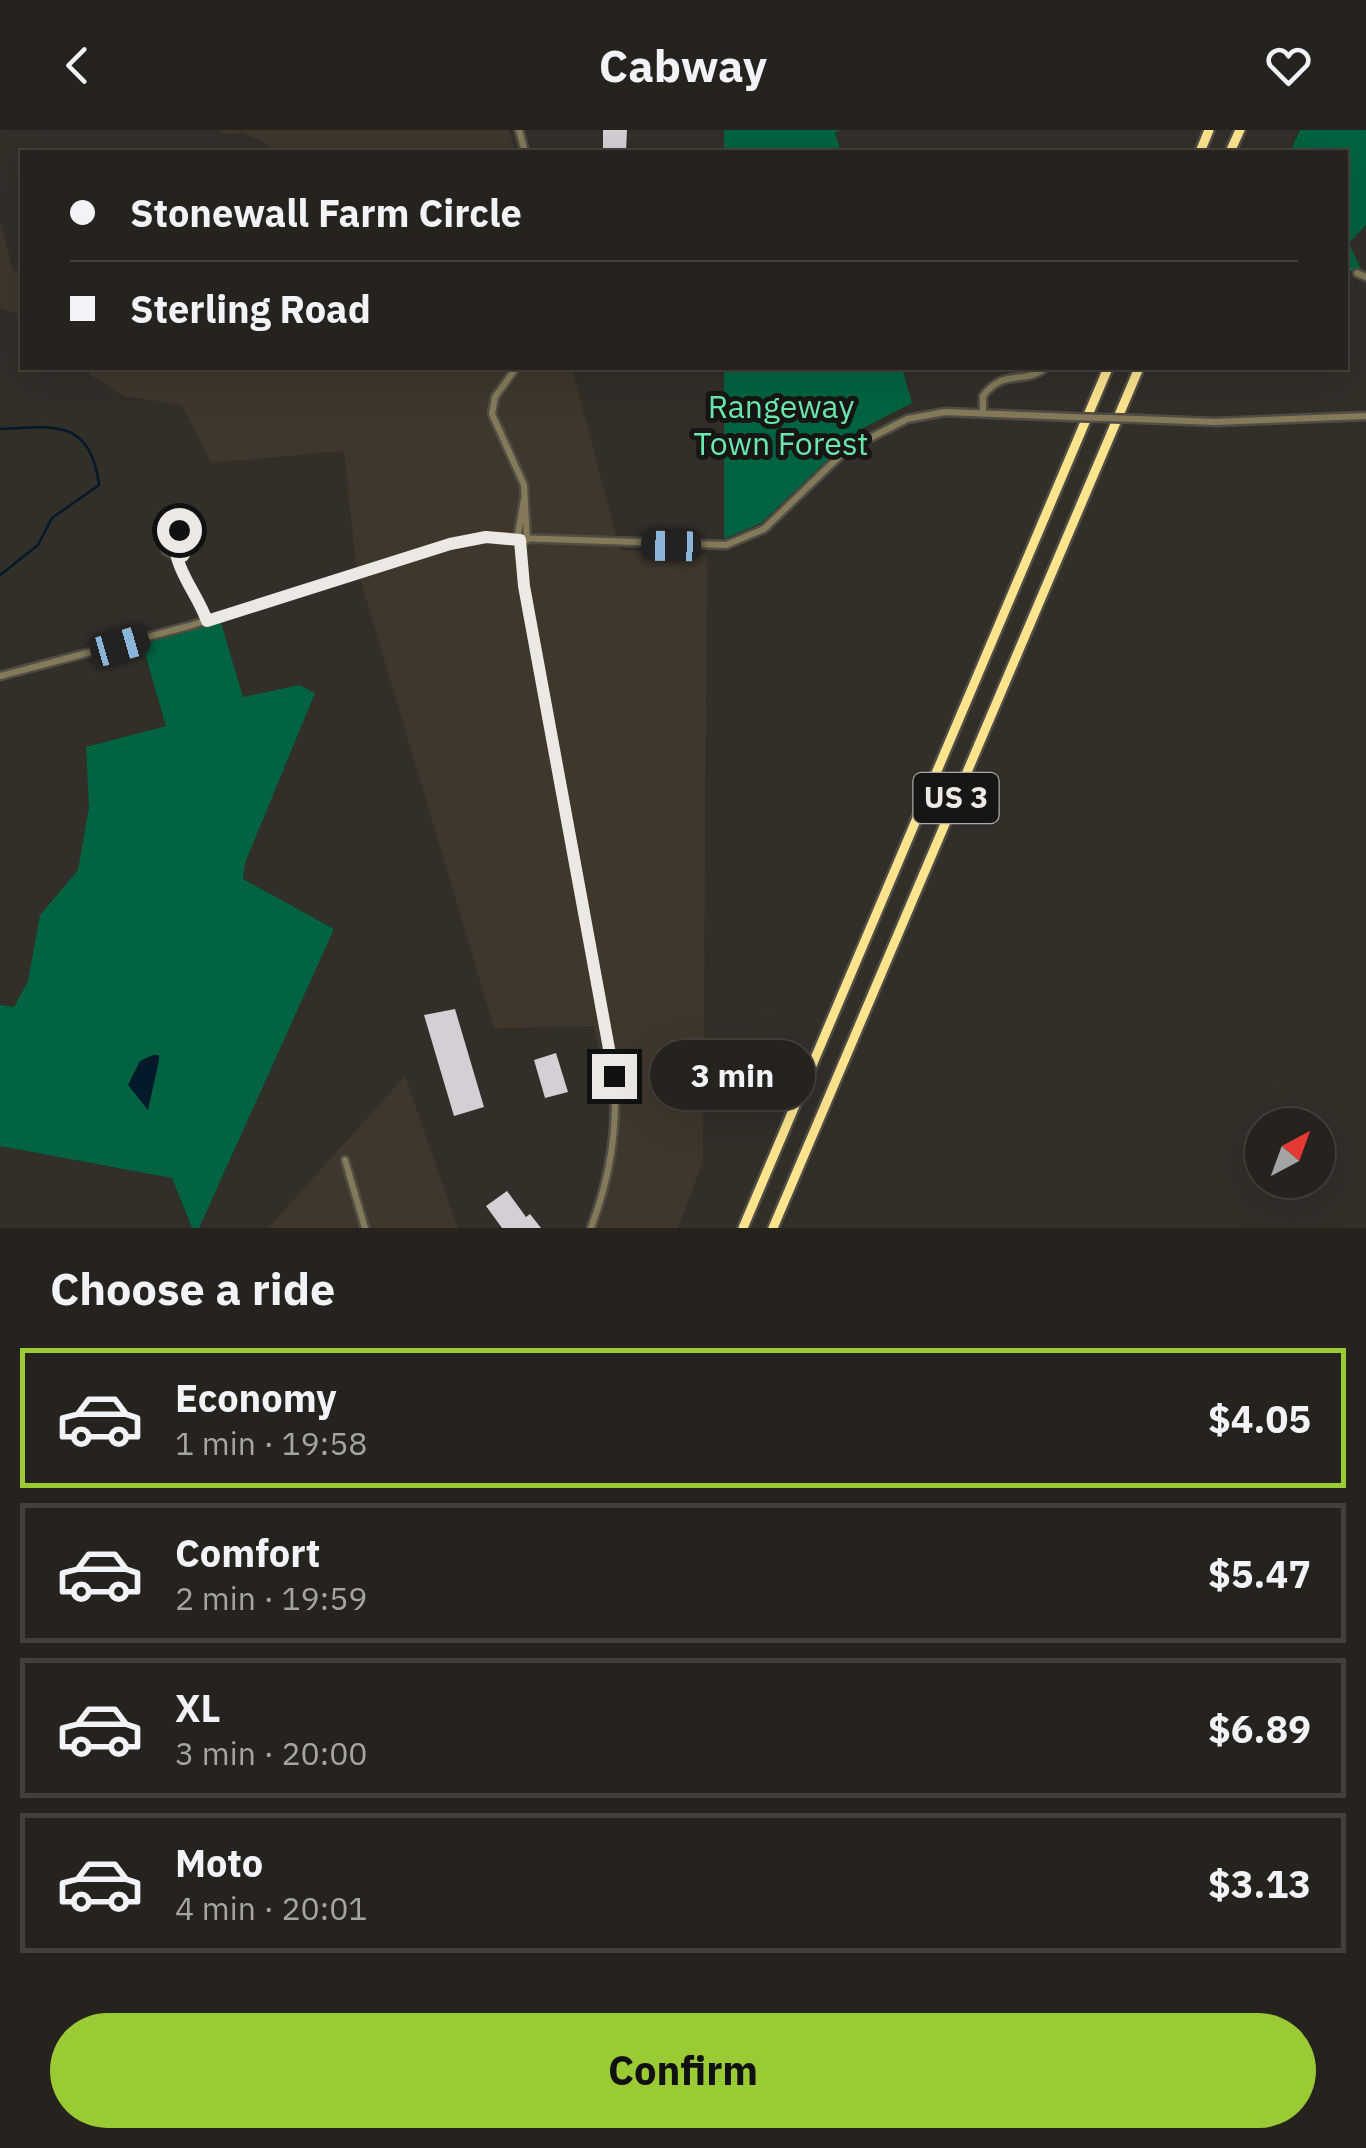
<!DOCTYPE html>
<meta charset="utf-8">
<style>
:root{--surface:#26221e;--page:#322f2b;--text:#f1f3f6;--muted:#a4a4a4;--line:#423f3c;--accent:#9acb34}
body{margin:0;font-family:"IBM Plex Sans",sans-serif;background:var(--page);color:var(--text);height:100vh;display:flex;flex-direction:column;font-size:38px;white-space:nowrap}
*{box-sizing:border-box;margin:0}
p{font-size:32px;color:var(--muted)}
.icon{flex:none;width:55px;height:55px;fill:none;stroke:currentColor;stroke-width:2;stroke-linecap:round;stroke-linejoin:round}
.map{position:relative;height:1098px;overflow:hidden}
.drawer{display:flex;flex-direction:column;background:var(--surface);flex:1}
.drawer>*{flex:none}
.hud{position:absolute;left:20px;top:20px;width:1328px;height:220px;border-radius:0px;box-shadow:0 10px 40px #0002,0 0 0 2px var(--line);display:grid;align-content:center;height:220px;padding:0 50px;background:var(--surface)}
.needle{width:65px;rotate:41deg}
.tools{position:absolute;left:1245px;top:978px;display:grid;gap:20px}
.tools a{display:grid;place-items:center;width:90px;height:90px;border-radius:50%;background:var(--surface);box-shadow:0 10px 40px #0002,0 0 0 2px var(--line);font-size:50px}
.end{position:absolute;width:45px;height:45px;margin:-22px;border:12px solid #ece9e5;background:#111;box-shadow:0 0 0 5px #111}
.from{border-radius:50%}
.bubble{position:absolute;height:70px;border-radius:35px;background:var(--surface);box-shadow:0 10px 40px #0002,0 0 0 2px var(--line);font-size:32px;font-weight:700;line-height:70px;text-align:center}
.car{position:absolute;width:30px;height:60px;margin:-30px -15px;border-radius:12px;box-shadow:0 0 8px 2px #0007;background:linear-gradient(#222 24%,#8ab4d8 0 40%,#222 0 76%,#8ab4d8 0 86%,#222 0)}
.hud b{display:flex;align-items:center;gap:35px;height:95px;font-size:38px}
.hud b+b{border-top:2px solid var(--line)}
.hud i{width:25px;height:25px;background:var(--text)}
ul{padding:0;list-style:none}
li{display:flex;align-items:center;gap:30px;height:140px;margin:0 20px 15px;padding:0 30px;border:5px solid var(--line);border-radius:0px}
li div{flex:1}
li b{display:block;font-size:38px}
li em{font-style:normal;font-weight:700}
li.active{border-color:var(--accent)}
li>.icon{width:90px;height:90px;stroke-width:1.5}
h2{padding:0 50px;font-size:45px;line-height:120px}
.button{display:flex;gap:20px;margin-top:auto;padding:20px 50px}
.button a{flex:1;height:115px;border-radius:60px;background:var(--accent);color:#111;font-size:40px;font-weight:700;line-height:115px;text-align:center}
header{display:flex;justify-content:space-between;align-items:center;height:130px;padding:0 50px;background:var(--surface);font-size:45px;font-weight:700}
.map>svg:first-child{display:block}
.built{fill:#3f372c}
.green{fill:#016341}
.water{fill:#04192a}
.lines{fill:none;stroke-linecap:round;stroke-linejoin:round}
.stream{stroke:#04192a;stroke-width:2.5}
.building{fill:#d5ced4}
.minor-casing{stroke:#504c46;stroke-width:11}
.highway-casing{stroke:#504c46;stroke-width:14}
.minor{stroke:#847a59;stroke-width:6}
.highway{stroke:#fce48d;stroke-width:9}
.minor-bridge-casing{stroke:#504c46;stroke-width:11;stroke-linecap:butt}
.minor-bridge{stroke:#847a59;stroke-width:6}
.route{stroke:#ece9e5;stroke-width:12}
.labels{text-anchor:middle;stroke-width:10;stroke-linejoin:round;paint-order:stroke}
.shield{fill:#181614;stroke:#acaaa6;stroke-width:2.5}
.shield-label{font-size:30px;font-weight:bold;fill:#ece9e5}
.park-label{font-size:32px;fill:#6ae7ae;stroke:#181614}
</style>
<header><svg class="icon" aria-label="back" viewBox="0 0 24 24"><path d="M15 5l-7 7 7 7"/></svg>Cabway<svg class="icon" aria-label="heart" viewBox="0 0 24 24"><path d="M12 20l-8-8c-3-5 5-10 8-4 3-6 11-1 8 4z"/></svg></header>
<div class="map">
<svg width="1366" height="1098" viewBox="0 0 1366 1098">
<rect width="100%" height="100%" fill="#322e28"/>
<path class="built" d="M219,0H509L515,22H273L270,16L243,3L224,4Z
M0,91L13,140L22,143V185L0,178Z
M87,238H572L620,420L707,424L703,1031L678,1098H587L600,1063L609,1004L608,963L594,896L494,898L356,435L344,321L211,333L182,275L124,266L90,245Z
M405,946L458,1098H268Z"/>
<path class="green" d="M724,0H841L835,2L841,22H724Z
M1300,0H1366V95L1349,113L1362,141H1345V22H1290Z
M724,238H902L912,273L859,300L761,393L724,409Z
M220,489L243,567L299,555L315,563L245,733L243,749L334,799L199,1098H192L172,1048L0,1016V875L14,877L28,851L40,785L78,740L89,677L86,617L166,596L142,513Z"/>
<path class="water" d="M153,925H159V930L148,980L128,955L140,931Z"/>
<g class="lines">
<path class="stream" d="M0,299C52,297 91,287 99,355L52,388L38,415L0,445"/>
</g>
<path class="building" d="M603,0H627L626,22H603Z
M455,879L484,977L454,986L424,885Z
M556,923L568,962L545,968L534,930Z
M507,1061L526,1087L530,1084L541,1098H502L486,1076Z"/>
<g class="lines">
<g class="minor-casing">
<path id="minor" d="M519,0L525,22
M1357,143L1366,147
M516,238L495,267L492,284L524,355L527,410
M983,281V266C1003,238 1025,255 1045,238
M1138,289L1215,292L1366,286
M524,369L518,404L524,457L614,945C618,1000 610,1047 591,1098
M177,427L166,421L165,413L171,400L186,402L191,414L183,426L177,427C182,448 199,468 207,491
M0,546L189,496L450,414L485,407L726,415L764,399L845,321L907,289L945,282L1072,287
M345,1030L365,1098"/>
</g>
<g class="highway-casing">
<path id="highway" d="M1200,22L1209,0
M1230,22L1240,0
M743,1098L1108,238
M773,1098L1139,238"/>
</g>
<use href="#minor" class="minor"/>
<use href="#highway" class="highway"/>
<g class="minor-bridge-casing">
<path id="minor-bridge" d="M1072,287L1138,289"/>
</g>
<use href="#minor-bridge" class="minor-bridge"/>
</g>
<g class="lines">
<path class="route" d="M179,400L186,402L191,414L183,426L177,427C182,448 199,468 207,491L450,414L486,407L520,410L524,456L614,946"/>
</g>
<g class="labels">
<rect class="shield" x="913.5" y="643" width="85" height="50" rx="8"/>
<g class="shield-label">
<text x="956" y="678">US 3</text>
</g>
<g class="park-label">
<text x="781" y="288">Rangeway<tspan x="781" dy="37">Town Forest</tspan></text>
</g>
</g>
</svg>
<div class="tools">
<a><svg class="needle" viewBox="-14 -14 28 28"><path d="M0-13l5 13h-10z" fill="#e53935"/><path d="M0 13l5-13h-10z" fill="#a4a4a4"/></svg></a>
</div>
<i class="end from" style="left:179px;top:400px"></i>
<i class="end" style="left:614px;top:946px"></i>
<div class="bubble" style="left:650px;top:910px;width:165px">3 min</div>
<i class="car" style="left:671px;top:416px;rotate:271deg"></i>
<i class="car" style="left:120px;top:516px;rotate:74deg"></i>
<div class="hud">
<b><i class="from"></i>Stonewall Farm Circle</b>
<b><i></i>Sterling Road</b>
</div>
</div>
<section class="drawer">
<h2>Choose a ride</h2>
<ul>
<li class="active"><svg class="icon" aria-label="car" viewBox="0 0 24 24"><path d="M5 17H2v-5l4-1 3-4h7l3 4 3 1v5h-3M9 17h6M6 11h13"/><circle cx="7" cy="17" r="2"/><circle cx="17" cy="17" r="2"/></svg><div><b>Economy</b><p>1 min · 19:58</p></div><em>$4.05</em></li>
<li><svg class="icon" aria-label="car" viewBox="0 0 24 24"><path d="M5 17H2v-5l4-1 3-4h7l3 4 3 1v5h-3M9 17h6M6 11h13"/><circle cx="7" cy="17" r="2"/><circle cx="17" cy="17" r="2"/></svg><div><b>Comfort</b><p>2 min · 19:59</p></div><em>$5.47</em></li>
<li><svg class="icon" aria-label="car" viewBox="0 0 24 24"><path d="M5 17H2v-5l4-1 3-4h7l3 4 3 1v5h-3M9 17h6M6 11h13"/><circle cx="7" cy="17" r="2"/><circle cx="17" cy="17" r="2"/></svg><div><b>XL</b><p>3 min · 20:00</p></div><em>$6.89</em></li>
<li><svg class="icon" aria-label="car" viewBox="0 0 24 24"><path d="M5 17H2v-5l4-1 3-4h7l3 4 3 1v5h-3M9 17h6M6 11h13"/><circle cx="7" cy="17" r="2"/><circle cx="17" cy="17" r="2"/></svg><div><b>Moto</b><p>4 min · 20:01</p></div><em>$3.13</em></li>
</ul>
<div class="button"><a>Confirm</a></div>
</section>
